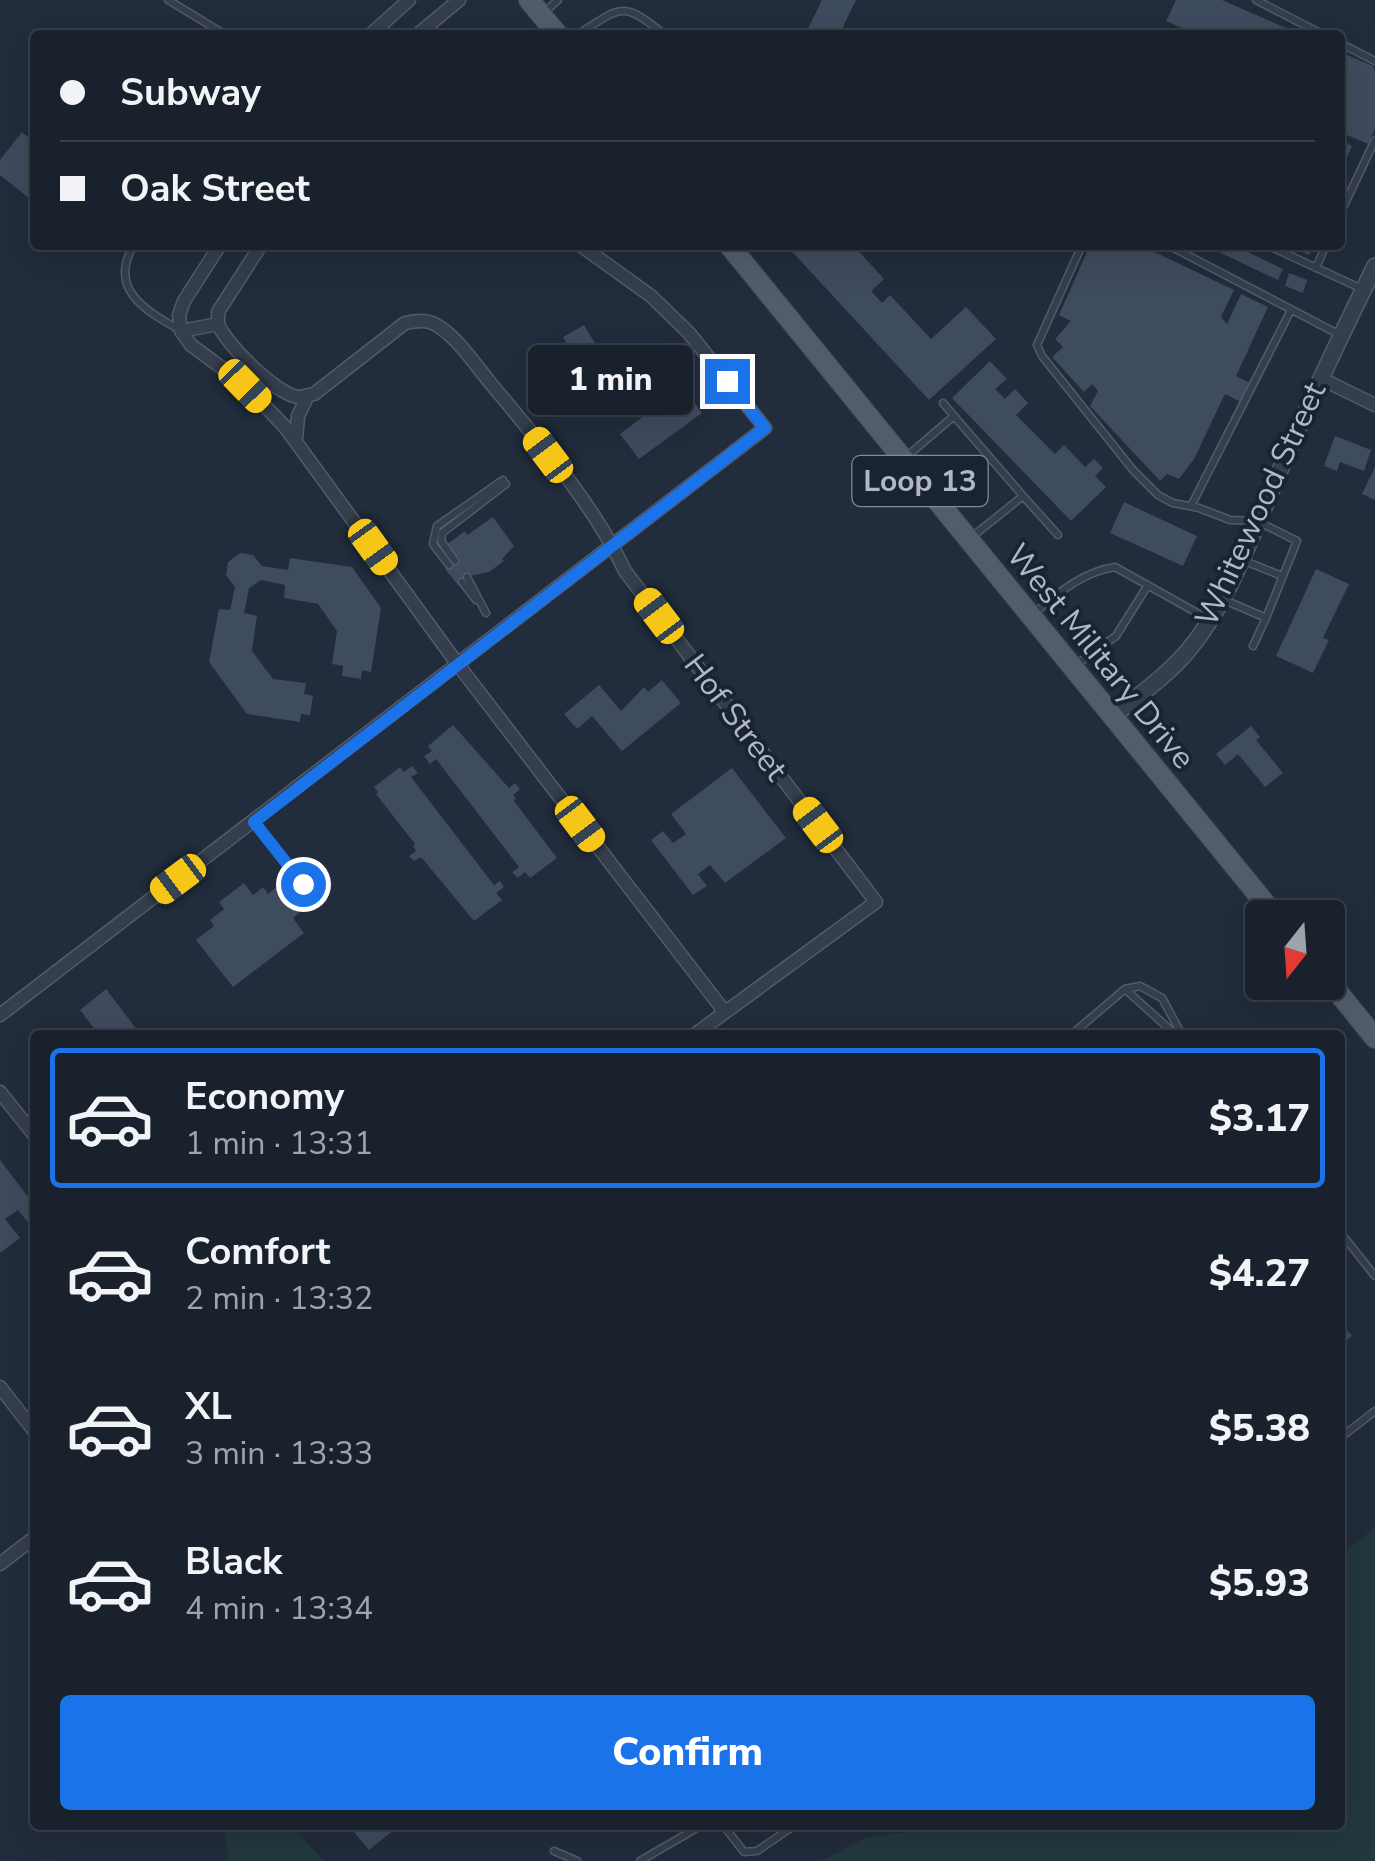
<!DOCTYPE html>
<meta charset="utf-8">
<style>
:root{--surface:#19212d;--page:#222935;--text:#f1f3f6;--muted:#9fa3aa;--line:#373e49;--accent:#1a73e8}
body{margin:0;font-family:"Nunito Sans",sans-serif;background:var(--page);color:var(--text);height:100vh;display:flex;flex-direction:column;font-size:38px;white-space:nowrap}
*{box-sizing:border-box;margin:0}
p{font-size:32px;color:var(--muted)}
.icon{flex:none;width:55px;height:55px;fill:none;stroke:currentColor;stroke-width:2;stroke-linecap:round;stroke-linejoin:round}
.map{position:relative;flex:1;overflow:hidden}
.sheet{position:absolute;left:30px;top:1030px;width:1315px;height:800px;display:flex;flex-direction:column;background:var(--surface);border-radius:10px;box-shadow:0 10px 40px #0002,0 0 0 2px var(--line)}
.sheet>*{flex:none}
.top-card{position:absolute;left:30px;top:30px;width:1315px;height:220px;border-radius:10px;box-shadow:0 10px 40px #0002,0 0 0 2px var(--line);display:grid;align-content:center;height:220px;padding:0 30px;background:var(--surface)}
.needle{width:65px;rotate:197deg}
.controls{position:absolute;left:1245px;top:900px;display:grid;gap:20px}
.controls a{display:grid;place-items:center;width:100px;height:100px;border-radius:10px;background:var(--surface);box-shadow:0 10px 40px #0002,0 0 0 2px var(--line);font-size:50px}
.end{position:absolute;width:45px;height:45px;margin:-22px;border:12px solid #1a73e8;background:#fff;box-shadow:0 0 0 5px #fff}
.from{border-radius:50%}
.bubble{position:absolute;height:70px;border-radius:10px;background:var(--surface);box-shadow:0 10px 40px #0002,0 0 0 2px var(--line);font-size:32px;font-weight:800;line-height:70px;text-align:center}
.car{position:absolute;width:30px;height:60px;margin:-30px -15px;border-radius:12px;box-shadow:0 0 8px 2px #0007;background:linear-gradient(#f5c518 24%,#345 0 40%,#f5c518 0 76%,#345 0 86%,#f5c518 0)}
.top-card b{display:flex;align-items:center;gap:35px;height:95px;font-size:38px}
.top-card b+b{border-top:2px solid var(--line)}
.top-card i{width:25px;height:25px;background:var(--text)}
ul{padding:18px 0 0;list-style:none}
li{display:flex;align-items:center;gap:30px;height:140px;margin:0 20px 15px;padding:0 10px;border:5px solid transparent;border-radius:10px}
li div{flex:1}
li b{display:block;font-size:38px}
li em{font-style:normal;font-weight:800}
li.on{border-color:var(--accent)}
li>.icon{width:90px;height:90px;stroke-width:1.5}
.action{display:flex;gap:20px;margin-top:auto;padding:20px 30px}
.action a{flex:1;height:115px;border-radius:10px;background:var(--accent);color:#fff;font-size:40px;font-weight:800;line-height:115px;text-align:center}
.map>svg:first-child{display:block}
.green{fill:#23393d}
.building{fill:#3f4b5e}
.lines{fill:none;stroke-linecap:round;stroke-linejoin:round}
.service-casing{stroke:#535b6a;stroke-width:9}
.minor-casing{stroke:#535b6a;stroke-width:15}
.tertiary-casing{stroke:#535b6a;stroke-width:18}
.primary-casing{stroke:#3e4755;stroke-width:22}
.service{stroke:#353e4c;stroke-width:6}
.minor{stroke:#353e4c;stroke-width:12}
.tertiary{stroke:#353e4c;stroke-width:15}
.primary{stroke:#525d6c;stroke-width:20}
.route{stroke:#1a73e8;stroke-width:12}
.labels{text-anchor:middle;stroke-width:8;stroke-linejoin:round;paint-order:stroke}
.shield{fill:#1a2331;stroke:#838b9b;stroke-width:2.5}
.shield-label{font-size:30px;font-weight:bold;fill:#b0b8c8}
.street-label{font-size:32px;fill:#b0b8c8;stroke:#1a2331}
</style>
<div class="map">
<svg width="1375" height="1861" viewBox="0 0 1375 1861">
<rect width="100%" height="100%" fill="#212c3c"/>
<path class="green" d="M1375,1528V1861H821L867,1837L964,1825H1340V1555Z
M235,1825H291L324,1861H229L224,1829Z"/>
<path class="building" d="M822,0H856L839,35H805Z
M1176,0H1222L1302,35H1198L1166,21Z
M1340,52L1373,66L1375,71V129L1368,144L1340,132L1345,115L1340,113Z
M22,132L35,143V203L0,175V160Z
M1340,140L1352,146L1340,173Z
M786,245H853L884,279L871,291L882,303L890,295L931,339L966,307L996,339L929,400Z
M1090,245H1140L1234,290L1221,317L1227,324L1241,294L1268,307L1236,376L1252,384L1243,403L1225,394L1194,459L1179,479L1167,474L1160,481L1090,406L1098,391L1092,384L1084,392L1052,357L1063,347L1055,339L1071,321L1059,315Z
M1204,245H1233L1283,269L1278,280Z
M1287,245H1314L1309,255Z
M1289,273L1307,280L1303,293L1285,286Z
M584,325L596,345L575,357L563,337Z
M990,361L1007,379L995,389L1005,399L1015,389L1028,403L1016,415L1055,454L1064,445L1085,467L1094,459L1103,468L1095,476L1106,487L1071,521L952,398Z
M668,367L702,413L639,459L620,434L657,406L642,386Z
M1335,436L1371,450L1364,471L1340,462L1337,471L1324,466Z
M1375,467V500L1362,494Z
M1124,502L1197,536L1183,566L1110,533Z
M493,517L514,546L502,559L504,561L489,572L469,576L458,585L445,569L457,559L446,545L465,531L467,535Z
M240,553L253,555L262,566L288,570L290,558L352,567L381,608L371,672L362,670L361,679L342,676L343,666L332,664L337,631L318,604L284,598L285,585L261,580L249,588L244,613L257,616L252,651L273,679L306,683L304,694L313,696L310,715L301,714L300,722L247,714L209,662L219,609L230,610L235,587L226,575L228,562Z
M1316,569L1349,584L1323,638L1329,640L1313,673L1276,656Z
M662,680L681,703L622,751L592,716L577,729L564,714L599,685L621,711L644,687L648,692Z
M453,725L509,788L515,783L520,789L513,795L516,798L514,801L557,858L530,878L525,872L518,878L512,872L519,867L436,759L430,764L424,756L432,751L428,746Z
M1251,726L1260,737L1256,740L1283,773L1265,787L1238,754L1225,765L1216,754Z
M412,766L418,773L411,777L494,885L500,881L504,887L496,893L502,900L474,921L421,857L414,861L409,856L416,851L413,846L415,844L376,794L378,792L374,787L400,767L404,772Z
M732,768L786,838L725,883L710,865L698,874L707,886L693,895L651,840L663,831L673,843L686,834L671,814Z
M287,878L307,906L293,918L304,933L233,987L196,940L214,926L210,920L224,909L219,902L244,883L253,895L263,887L268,894Z
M106,989L141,1035H99L80,1010Z
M0,1160L35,1206V1215L27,1221L18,1210L5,1219L20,1238L0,1253Z
M1340,1322L1352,1336L1340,1345Z
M348,1825H392L395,1829L369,1850Z"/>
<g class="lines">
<g class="service-casing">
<path id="service" d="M168,0L226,35
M1256,0L1324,35
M546,11L558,0
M577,35C623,6 621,0 665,35
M1340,43L1375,61
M1340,214L1375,140
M134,245C107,289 146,311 180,330
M1082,245L1037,345L1042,356L1133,470L1158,495L1173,503L1199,508L1230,520L1257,521L1297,541L1266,618
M1168,245L1340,335
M1267,245L1362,289
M1316,268L1326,245
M943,403L954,416
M906,457L954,416L1023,496L973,536
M1023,496L1058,535
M1191,506L1290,312
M1242,560L1282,576
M455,561L441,541L442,533L506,484
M449,565L433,544L437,526L503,480
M467,577L486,613
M462,582L476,600
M1222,599L1266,618L1253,646
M1033,614C1059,593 1082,572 1115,567L1208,619
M1077,664L1116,636L1148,585
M254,823L303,884
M1126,990L1176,1035
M1071,1035L1125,989L1140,986L1162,998L1182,1035
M1340,1232L1375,1276
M1340,1438L1375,1411
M723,1825L744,1852L757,1851L795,1825
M554,1851L577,1861
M640,1861L702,1825"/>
</g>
<g class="minor-casing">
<path id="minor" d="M370,35L409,0
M417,35L459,0
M220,245L184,301L179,315L181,331L191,345L245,385L285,427L459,666L724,1011
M218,324C226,344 276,394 298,397C302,397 309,395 314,394L405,323C419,320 429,319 441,328C461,342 476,366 492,385C540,443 593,503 625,571L876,902L694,1035
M218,324V312L261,245
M181,331L218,324
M1320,378L1375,405
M296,439L298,416L308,395
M0,1015L765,428L689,333L651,296L580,245
M0,1092L35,1136
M0,1387L35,1432
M0,1564L35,1537"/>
</g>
<g class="tertiary-casing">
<path id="tertiary" d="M1112,717C1138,696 1165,677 1187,652C1229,602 1252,534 1278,475C1308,404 1341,335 1375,266"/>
</g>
<g class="primary-casing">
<path id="primary" d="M529,0L558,35
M729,245L1277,918
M1328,980L1375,1038"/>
</g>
<use href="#service" class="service"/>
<use href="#minor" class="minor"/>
<use href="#tertiary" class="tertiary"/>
<use href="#primary" class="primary"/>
</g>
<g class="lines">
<path class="route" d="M303,884L254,822L765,428L727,381"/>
</g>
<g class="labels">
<rect class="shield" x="852.5" y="456" width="135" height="50" rx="8"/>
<g class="shield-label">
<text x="920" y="491">Loop 13</text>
</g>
<g class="street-label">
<text transform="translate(1260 504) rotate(-65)" y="11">Whitewood Street</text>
<text transform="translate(1101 656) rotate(51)" y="11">West Military Drive</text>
<text transform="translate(736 717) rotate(53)" y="11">Hof Street</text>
</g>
</g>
</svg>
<div class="controls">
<a><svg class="needle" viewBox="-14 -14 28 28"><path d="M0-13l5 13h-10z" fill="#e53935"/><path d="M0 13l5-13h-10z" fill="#9fa3aa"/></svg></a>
</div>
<i class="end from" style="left:303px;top:884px"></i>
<i class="end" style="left:727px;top:381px"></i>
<div class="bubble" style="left:528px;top:345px;width:165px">1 min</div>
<i class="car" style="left:245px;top:386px;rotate:136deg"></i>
<i class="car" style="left:548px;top:455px;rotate:323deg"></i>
<i class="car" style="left:373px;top:547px;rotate:144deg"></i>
<i class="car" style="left:659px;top:616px;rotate:323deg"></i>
<i class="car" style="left:580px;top:824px;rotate:143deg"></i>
<i class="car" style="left:818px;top:825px;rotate:323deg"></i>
<i class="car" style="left:178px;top:879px;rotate:233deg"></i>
<div class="top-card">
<b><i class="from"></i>Subway</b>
<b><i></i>Oak Street</b>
</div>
<section class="sheet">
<ul>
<li class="on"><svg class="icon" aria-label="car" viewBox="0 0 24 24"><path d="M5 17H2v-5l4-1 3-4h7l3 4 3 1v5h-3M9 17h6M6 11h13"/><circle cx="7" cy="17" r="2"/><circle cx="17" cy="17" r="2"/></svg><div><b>Economy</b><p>1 min · 13:31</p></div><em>$3.17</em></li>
<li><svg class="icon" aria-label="car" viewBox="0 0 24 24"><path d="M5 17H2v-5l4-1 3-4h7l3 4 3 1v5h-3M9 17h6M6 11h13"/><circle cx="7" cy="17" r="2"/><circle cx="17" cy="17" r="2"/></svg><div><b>Comfort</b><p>2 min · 13:32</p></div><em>$4.27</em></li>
<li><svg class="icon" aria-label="car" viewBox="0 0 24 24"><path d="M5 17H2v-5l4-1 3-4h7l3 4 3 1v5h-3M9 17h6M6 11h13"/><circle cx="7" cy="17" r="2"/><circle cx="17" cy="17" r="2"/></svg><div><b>XL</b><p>3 min · 13:33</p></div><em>$5.38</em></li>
<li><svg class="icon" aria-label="car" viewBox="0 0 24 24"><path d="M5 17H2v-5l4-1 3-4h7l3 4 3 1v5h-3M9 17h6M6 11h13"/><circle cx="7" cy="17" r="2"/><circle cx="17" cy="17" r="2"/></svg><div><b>Black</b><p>4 min · 13:34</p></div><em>$5.93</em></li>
</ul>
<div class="action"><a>Confirm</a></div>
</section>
</div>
